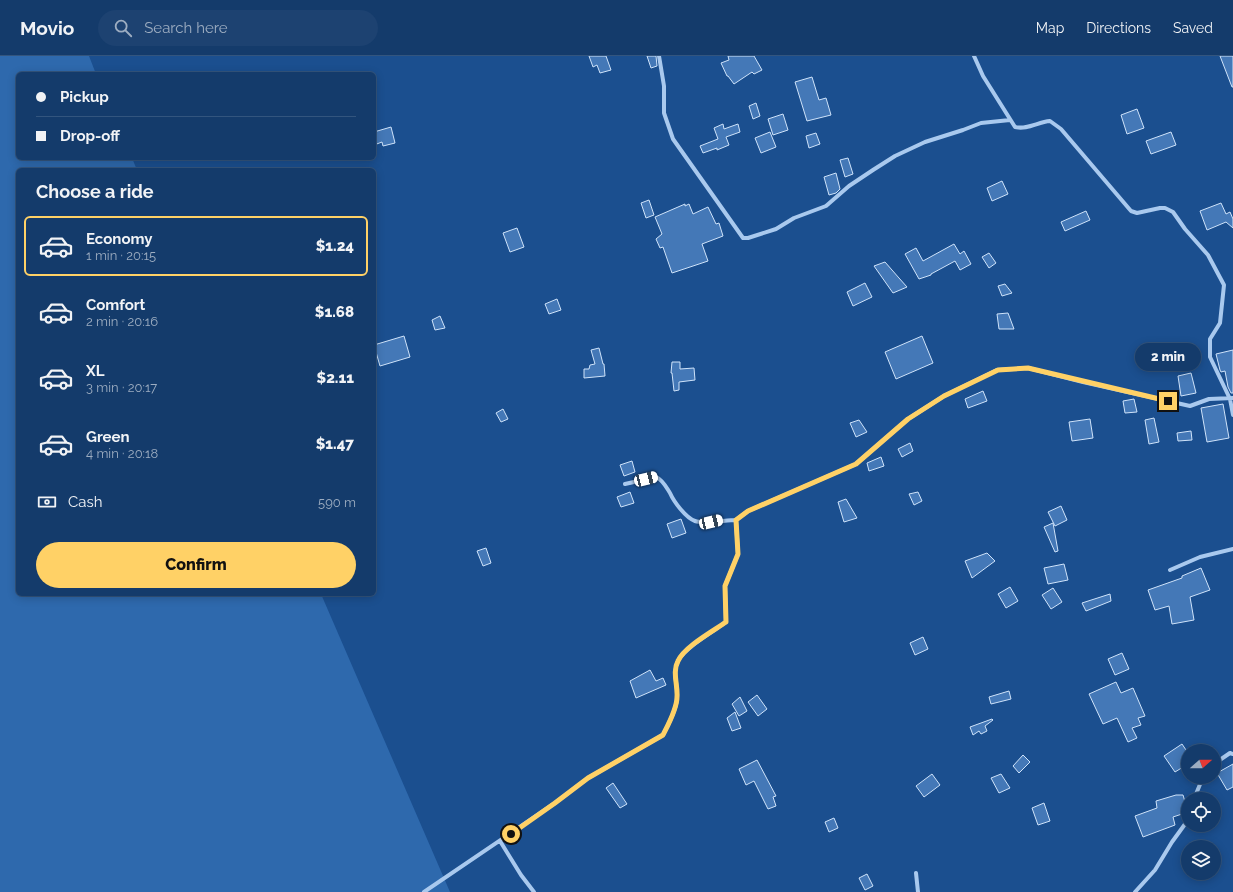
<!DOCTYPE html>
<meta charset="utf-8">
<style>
:root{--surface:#143b6b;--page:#1d4271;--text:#f1f3f6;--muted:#9dadc1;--line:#33557e;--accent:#ffd166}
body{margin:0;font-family:Raleway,sans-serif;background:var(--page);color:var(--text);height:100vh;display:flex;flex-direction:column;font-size:15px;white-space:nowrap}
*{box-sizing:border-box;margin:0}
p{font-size:13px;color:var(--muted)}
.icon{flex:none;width:22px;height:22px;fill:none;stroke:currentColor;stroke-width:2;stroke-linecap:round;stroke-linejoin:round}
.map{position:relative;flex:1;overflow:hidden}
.sheet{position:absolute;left:16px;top:112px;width:360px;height:428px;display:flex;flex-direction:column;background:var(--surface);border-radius:6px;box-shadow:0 2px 10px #0003,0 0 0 1px var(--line)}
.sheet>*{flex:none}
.top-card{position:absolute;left:16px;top:16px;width:360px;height:88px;border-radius:6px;box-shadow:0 2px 10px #0003,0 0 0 1px var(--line);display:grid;align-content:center;height:88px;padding:0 20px;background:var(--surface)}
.needle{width:26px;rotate:69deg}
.buttons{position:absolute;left:1181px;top:688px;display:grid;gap:8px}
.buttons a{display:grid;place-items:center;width:40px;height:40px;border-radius:50%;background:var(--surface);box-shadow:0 2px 10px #0003,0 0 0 1px var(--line);font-size:20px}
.end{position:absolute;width:18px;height:18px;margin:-9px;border:5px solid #ffd166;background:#111;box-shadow:0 0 0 2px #111}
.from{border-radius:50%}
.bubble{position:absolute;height:28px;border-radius:14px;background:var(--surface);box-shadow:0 2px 10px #0003,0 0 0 1px var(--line);font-size:13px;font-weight:800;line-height:28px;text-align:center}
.car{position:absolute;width:12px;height:24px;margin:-12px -6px;border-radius:5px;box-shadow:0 0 3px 1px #0007;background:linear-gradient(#fff 24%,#345 0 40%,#fff 0 76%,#345 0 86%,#fff 0)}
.top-card b{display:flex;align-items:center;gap:14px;height:38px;font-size:15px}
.top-card b+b{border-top:1px solid var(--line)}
.top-card i{width:10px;height:10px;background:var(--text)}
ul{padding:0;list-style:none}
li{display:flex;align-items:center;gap:12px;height:60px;margin:0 8px 6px;padding:0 12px;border:2px solid transparent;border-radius:6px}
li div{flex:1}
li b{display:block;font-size:15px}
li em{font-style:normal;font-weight:800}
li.on{border-color:var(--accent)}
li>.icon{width:36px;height:36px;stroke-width:1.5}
h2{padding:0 20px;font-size:18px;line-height:48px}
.pay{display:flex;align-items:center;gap:10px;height:44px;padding:0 20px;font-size:15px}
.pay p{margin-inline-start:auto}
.button{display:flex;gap:8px;margin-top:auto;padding:8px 20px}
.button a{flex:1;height:46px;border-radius:24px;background:var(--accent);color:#111;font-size:16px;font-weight:800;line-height:46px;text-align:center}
header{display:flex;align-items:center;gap:24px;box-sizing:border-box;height:56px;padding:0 20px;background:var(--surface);border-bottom:1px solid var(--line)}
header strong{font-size:19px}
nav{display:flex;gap:22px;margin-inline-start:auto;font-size:14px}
.search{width:280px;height:36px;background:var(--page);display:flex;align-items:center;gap:10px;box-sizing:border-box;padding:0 14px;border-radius:22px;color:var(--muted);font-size:15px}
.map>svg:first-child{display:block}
.green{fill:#2e69ad}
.building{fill:#4478b7;stroke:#cfe3fa}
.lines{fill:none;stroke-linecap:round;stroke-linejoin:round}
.minor{stroke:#a9c9ee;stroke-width:4}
.route{stroke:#ffd166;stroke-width:5}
</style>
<header>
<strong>Movio</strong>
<div class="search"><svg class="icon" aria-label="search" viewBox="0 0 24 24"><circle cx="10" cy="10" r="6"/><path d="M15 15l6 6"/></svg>Search here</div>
<nav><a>Map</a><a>Directions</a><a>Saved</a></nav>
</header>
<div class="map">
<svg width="1233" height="836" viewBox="0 0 1233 836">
<rect width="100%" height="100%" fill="#1b4f8f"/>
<path class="green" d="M0,0H89L96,18H18V102H132L137,114H18V538H321L450,836H0Z"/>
<path class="building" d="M589,0H606L611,14L600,17L597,9L593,11Z
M647,0H656L657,10L651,12Z
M728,0H754L762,14L754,18L752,16L734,28L728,20H727L721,7L729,4Z
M1220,0H1233V31H1232Z
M812,21L819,44L826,42L831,59L807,65L795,26Z
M756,47L760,60L753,63L749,50Z
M1137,53L1144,72L1127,78L1121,59Z
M783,58L788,74L773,79L768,63Z
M723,68L724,73L738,68L740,76L726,81L729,89L717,94V92L703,97L700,90L718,83L714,72Z
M391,71L395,87L383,90L382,86L374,89V76Z
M770,76L776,91L761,97L755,82Z
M1171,76L1176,89L1151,98L1146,85Z
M816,77L820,88L809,92L806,80Z
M848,102L853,118L845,121L840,104Z
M836,117L840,133L836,137L829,139L824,121Z
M1002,125L1008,138L992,145L987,132Z
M649,144L654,159L646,162L641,147Z
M1221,147L1226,158L1230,156L1233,163V172L1226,166L1207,174L1200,155Z
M685,148V150L689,148L693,158L708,151L716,168L719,167L723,180L702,188L708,205L672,217L663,191L660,192L656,183L662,178L655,161Z
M1086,155L1090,164L1065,175L1061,166Z
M517,172L524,191L510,196L503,177Z
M954,188L960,198L964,195L971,208L960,214L955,205L931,218V219L919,223L905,198L916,192L923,205Z
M989,197L996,207L989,212L982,201Z
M885,206L899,222L907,231L893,237L874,210Z
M865,227L872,241L853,250L847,236Z
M1005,228L1012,237L1002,240L998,230Z
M557,243L561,254L549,258L545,248Z
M1008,257L1014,273H999L997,258Z
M440,260L445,272L435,274L432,264Z
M404,280L410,301L380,310L374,289Z
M922,280L933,307L896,323L885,296Z
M599,292L603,308H604L605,320L584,322V313H589L590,309L595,308L591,294Z
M1233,294V337H1231L1228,331L1225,315L1221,316L1220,314L1216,298Z
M672,306H680V313L694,312L695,324L679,326V334L674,335L672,317H671Z
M1191,317L1196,337L1181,340L1178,320Z
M983,335L987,345L968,352L965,343Z
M1134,343L1137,356L1125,357L1123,345Z
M1223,348L1229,382L1207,386L1201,352Z
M503,353L508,363L501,366L496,357Z
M1154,362L1159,386L1149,388L1145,364Z
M1090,363L1093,382L1072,385L1069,366Z
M859,364L867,376L856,381L850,367Z
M1191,375L1192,384L1178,385L1177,377Z
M910,387L913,395L902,401L898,393Z
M881,401L884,410L869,415L867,407Z
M632,405L635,416L624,420L620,409Z
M630,436L634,447L621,451L617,441Z
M918,436L922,445L914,449L909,438Z
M846,443L857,462L844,466L838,446Z
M1061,450L1067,464L1055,470L1048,456Z
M681,463L686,477L672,482L667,468Z
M1053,467L1058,495L1055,496L1044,471Z
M486,492L491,507L483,510L477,495Z
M987,497L995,505L972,522L965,505Z
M1064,508L1068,524L1048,528L1044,512Z
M1201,512L1210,534L1190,541L1194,564L1172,568L1169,550L1155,554L1148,534L1182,522V520Z
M1010,531L1018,545L1006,552L998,538Z
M1053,532L1062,546L1051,553L1042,539Z
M1110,538L1111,545L1086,555L1082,547Z
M923,581L928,593L915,599L910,587Z
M1122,597L1129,613L1115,619L1108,603Z
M650,614L656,625L663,622L666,629L636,642L630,625Z
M1116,626L1121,637L1133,632L1145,660L1138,662L1141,669L1132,672L1137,682L1128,686L1117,662L1103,668L1089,638Z
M1009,635L1011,643L991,648L989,641Z
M757,639L767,653L758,660L748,646Z
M740,641L747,655L739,660L732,648Z
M735,656L741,672L732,675L727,662Z
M992,663L993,664L985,670L987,675L981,678L979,675L973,679L970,671Z
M1182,688L1188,697V708L1175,716L1164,700Z
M1023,699L1030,706L1019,717L1013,710Z
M757,704L776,740L773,741L776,750L768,753L754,725L746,729L739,713Z
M1233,708V731L1227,734L1217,717Z
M932,718L940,729L924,741L916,730Z
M1001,718L1010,732L999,737L991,722Z
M613,727L627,748L620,752L606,732Z
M1176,739H1183L1188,756L1173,761L1175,769L1143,781L1135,760L1157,752L1156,745Z
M1044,747L1050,765L1038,769L1032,752Z
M834,762L838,772L829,776L825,766Z
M867,818L873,830L865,834L859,822Z"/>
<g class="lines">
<path class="minor" d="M659,0L664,30V57L673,83L743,182H748L776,173L794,162L826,150L849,130L873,114L895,100L925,86L963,74L981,67L1010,64
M974,0L983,20L1015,71C1027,74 1038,66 1050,65L1061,73L1131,155L1137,157L1160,152H1165L1173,156L1185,173L1208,199L1224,229L1220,267L1210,283V301L1230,343L1233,359
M625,428L656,421C663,424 666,431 670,437C674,446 686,462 695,465C704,468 726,464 736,464
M1170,514L1200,501L1233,493
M1214,708L1230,697L1233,698
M1194,743L1203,721
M500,785L521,819L534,836
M916,817L918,836
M424,836L555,747L588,722L663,679C668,669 677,653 677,642C678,629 672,616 678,605C684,592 714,575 726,566L725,530L738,498L736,464L748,455L856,408L908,363L944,340L997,314L1028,312L1083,326L1190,350L1209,343L1233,342
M1135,836L1155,814L1172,786L1188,764"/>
</g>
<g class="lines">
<path class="route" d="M511,778L555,747L588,722L663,679C668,669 677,653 677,641C678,629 672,616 678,605C684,591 713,575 726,566L725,530L738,498L736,464L748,455L856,408L908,363L944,340L998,314L1028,312L1168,345"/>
</g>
</svg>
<div class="buttons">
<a><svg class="needle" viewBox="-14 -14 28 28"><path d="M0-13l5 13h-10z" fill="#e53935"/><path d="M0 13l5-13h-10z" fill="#9dadc1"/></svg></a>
<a><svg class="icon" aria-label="locate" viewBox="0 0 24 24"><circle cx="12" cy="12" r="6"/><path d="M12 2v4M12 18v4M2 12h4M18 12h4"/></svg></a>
<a><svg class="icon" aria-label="layers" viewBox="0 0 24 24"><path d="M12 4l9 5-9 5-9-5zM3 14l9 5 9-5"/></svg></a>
</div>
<i class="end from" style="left:511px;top:778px"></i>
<i class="end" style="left:1168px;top:345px"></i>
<div class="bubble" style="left:1135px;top:287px;width:66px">2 min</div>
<i class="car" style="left:646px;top:423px;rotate:76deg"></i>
<i class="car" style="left:711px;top:466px;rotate:77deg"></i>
<div class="top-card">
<b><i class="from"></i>Pickup</b>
<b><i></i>Drop-off</b>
</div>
<section class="sheet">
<h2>Choose a ride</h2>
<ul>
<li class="on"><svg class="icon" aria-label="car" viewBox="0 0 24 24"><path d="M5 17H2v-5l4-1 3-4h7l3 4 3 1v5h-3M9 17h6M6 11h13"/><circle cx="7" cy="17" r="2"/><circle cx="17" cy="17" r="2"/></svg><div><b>Economy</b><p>1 min · 20:15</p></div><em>$1.24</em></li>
<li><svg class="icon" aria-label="car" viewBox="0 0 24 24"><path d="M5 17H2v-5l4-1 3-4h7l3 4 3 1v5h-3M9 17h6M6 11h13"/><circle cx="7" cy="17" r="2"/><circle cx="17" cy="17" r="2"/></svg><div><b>Comfort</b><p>2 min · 20:16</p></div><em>$1.68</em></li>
<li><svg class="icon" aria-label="car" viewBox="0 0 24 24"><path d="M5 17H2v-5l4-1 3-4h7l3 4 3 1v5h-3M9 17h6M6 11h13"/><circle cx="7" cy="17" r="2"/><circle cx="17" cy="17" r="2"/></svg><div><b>XL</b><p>3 min · 20:17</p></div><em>$2.11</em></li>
<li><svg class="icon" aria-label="car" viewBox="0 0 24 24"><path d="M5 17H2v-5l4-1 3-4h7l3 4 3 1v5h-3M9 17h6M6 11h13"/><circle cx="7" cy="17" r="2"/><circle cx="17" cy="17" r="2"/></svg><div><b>Green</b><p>4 min · 20:18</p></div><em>$1.47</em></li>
</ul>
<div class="pay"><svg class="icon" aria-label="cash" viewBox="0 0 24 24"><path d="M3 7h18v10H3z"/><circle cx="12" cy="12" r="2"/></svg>Cash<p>590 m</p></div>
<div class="button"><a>Confirm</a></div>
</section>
</div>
